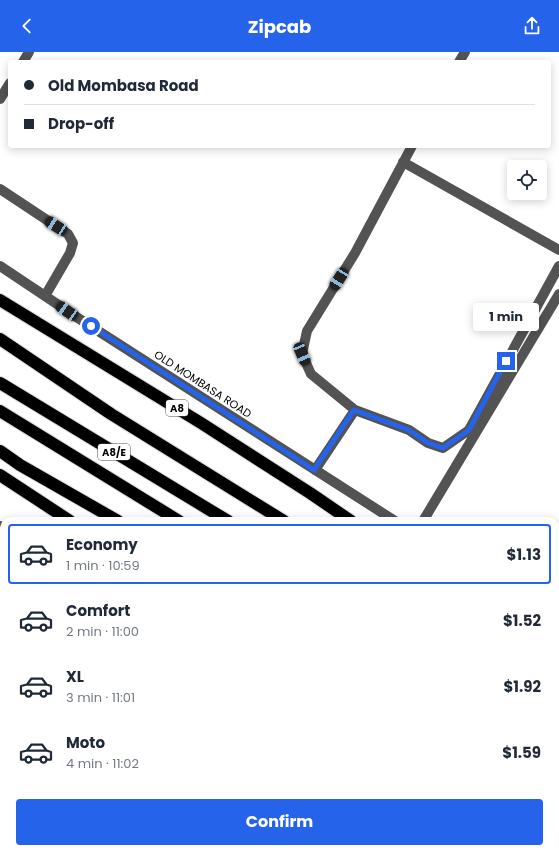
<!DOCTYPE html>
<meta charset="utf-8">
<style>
:root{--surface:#fff;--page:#f6f6f7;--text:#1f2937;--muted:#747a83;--line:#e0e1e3;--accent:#2563eb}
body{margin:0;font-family:Poppins,sans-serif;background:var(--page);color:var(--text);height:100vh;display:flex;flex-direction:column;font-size:15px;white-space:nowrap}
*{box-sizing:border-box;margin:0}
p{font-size:13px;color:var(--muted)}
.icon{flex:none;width:22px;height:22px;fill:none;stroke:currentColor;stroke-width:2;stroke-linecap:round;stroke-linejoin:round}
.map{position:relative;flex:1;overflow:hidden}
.side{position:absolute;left:0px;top:465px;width:559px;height:336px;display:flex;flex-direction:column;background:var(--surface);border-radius:12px 12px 0 0;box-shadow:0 2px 10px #0003}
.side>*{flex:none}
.banner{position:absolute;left:8px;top:8px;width:543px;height:88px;border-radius:4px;box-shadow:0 2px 10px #0003;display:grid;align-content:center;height:88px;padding:0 16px;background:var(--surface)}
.fabs{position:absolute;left:507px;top:108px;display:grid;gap:8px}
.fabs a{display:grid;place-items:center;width:40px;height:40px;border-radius:4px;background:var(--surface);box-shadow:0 2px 10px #0003;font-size:20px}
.end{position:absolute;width:18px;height:18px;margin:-9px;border:5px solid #2563eb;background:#fff;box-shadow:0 0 0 2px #fff}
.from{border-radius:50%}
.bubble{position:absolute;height:28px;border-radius:4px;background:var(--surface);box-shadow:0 2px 10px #0003;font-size:13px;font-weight:700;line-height:28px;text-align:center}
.car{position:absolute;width:12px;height:24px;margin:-12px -6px;border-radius:5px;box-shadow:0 0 3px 1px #0007;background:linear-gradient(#222 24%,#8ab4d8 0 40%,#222 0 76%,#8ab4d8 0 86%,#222 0)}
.banner b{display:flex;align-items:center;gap:14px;height:38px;font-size:15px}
.banner b+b{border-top:1px solid var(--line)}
.banner i{width:10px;height:10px;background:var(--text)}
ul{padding:7px 0 0;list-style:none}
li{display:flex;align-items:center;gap:12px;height:60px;margin:0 8px 6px;padding:0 8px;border:2px solid transparent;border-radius:4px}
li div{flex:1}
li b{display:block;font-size:15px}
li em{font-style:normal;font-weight:700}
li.selected{border-color:var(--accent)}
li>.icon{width:36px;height:36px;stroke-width:1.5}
.action{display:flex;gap:8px;margin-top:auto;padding:8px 16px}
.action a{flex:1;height:46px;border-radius:4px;background:var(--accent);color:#fff;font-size:16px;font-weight:700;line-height:46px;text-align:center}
header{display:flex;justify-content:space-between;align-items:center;height:52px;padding:0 16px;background:var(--accent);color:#fff;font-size:18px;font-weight:700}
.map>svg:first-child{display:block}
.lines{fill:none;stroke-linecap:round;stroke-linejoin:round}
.highway-casing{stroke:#dbdbdb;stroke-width:14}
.minor{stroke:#535353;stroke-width:10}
.highway{stroke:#000;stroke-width:12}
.route{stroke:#2563eb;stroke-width:5}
.labels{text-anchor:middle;stroke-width:3;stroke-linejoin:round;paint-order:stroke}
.shield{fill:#fff;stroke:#4c4c4c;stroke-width:1}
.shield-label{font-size:10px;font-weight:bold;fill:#000}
.street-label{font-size:11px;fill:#000;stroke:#fff}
</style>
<header><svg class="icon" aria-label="back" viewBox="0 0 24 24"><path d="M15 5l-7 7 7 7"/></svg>Zipcab<svg class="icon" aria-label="share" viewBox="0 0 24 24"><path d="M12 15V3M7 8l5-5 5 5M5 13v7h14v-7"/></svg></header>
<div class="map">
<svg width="559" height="801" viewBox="0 0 559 801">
<rect width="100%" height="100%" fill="#fff"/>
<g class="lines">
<g class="highway-casing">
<path id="highway" d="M0,248L201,371L310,441L351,469
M0,287L111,362L284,469
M0,331L228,469
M0,359L179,469
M0,399L20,413L118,469
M0,423L70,469
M555,599L559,602
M555,640L559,642
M555,667L559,669
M555,691L559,694
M555,716L559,719
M555,755L559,757"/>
</g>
<path class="minor" d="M23,10L29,0
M459,10L465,0
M0,47L10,31
M412,94L355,201L307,279L302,302L311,322L355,358L409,378L428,391L443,396L469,378L559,214
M403,110L559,198
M0,137L68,182L73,191L70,201L45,244
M0,214L78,266L395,469
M315,418L355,358
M423,469L559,242
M0,474L4,477
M555,533L559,536
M555,564L559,566
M548,797L555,801"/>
<use href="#highway" class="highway"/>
</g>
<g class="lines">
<path class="route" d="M91,274L314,418L354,358L409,378L428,391L443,396L469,378L506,309"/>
</g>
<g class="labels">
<g class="shield">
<rect x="166" y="348" width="22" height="16" rx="3"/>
<rect x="98" y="392" width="32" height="16" rx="3"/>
</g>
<g class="shield-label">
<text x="177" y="360">A8</text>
<text x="114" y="404">A8/E</text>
</g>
<g class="street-label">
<text transform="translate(203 332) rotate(33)" y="4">OLD MOMBASA ROAD</text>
</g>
</g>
</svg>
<div class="fabs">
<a><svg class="icon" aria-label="locate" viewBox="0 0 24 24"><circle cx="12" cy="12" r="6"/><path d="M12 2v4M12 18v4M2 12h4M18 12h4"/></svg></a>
</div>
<i class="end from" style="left:91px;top:274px"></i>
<i class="end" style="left:506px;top:309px"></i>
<div class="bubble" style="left:473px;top:251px;width:66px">1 min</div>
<i class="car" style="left:56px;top:174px;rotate:303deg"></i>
<i class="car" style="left:339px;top:227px;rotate:212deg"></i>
<i class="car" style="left:67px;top:259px;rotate:304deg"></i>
<i class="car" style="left:302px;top:302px;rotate:157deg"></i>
<div class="banner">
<b><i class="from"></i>Old Mombasa Road</b>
<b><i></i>Drop-off</b>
</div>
<section class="side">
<ul>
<li class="selected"><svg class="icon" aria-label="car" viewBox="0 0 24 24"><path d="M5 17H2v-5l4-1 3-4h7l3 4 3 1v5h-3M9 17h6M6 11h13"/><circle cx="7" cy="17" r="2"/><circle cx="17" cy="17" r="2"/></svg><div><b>Economy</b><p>1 min · 10:59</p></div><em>$1.13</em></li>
<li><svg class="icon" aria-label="car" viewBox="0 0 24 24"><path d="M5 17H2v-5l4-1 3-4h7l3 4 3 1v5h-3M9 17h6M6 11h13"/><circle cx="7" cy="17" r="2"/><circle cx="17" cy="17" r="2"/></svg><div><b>Comfort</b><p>2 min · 11:00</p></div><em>$1.52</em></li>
<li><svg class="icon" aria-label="car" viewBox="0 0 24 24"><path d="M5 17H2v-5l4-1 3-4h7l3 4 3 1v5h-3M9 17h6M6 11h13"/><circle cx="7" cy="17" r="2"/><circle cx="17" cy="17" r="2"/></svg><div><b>XL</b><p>3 min · 11:01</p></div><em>$1.92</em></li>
<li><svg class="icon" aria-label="car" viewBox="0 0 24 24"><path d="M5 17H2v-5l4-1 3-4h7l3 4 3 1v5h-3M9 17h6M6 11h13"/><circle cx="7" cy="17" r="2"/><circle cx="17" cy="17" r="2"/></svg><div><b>Moto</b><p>4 min · 11:02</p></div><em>$1.59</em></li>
</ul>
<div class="action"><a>Confirm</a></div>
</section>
</div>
